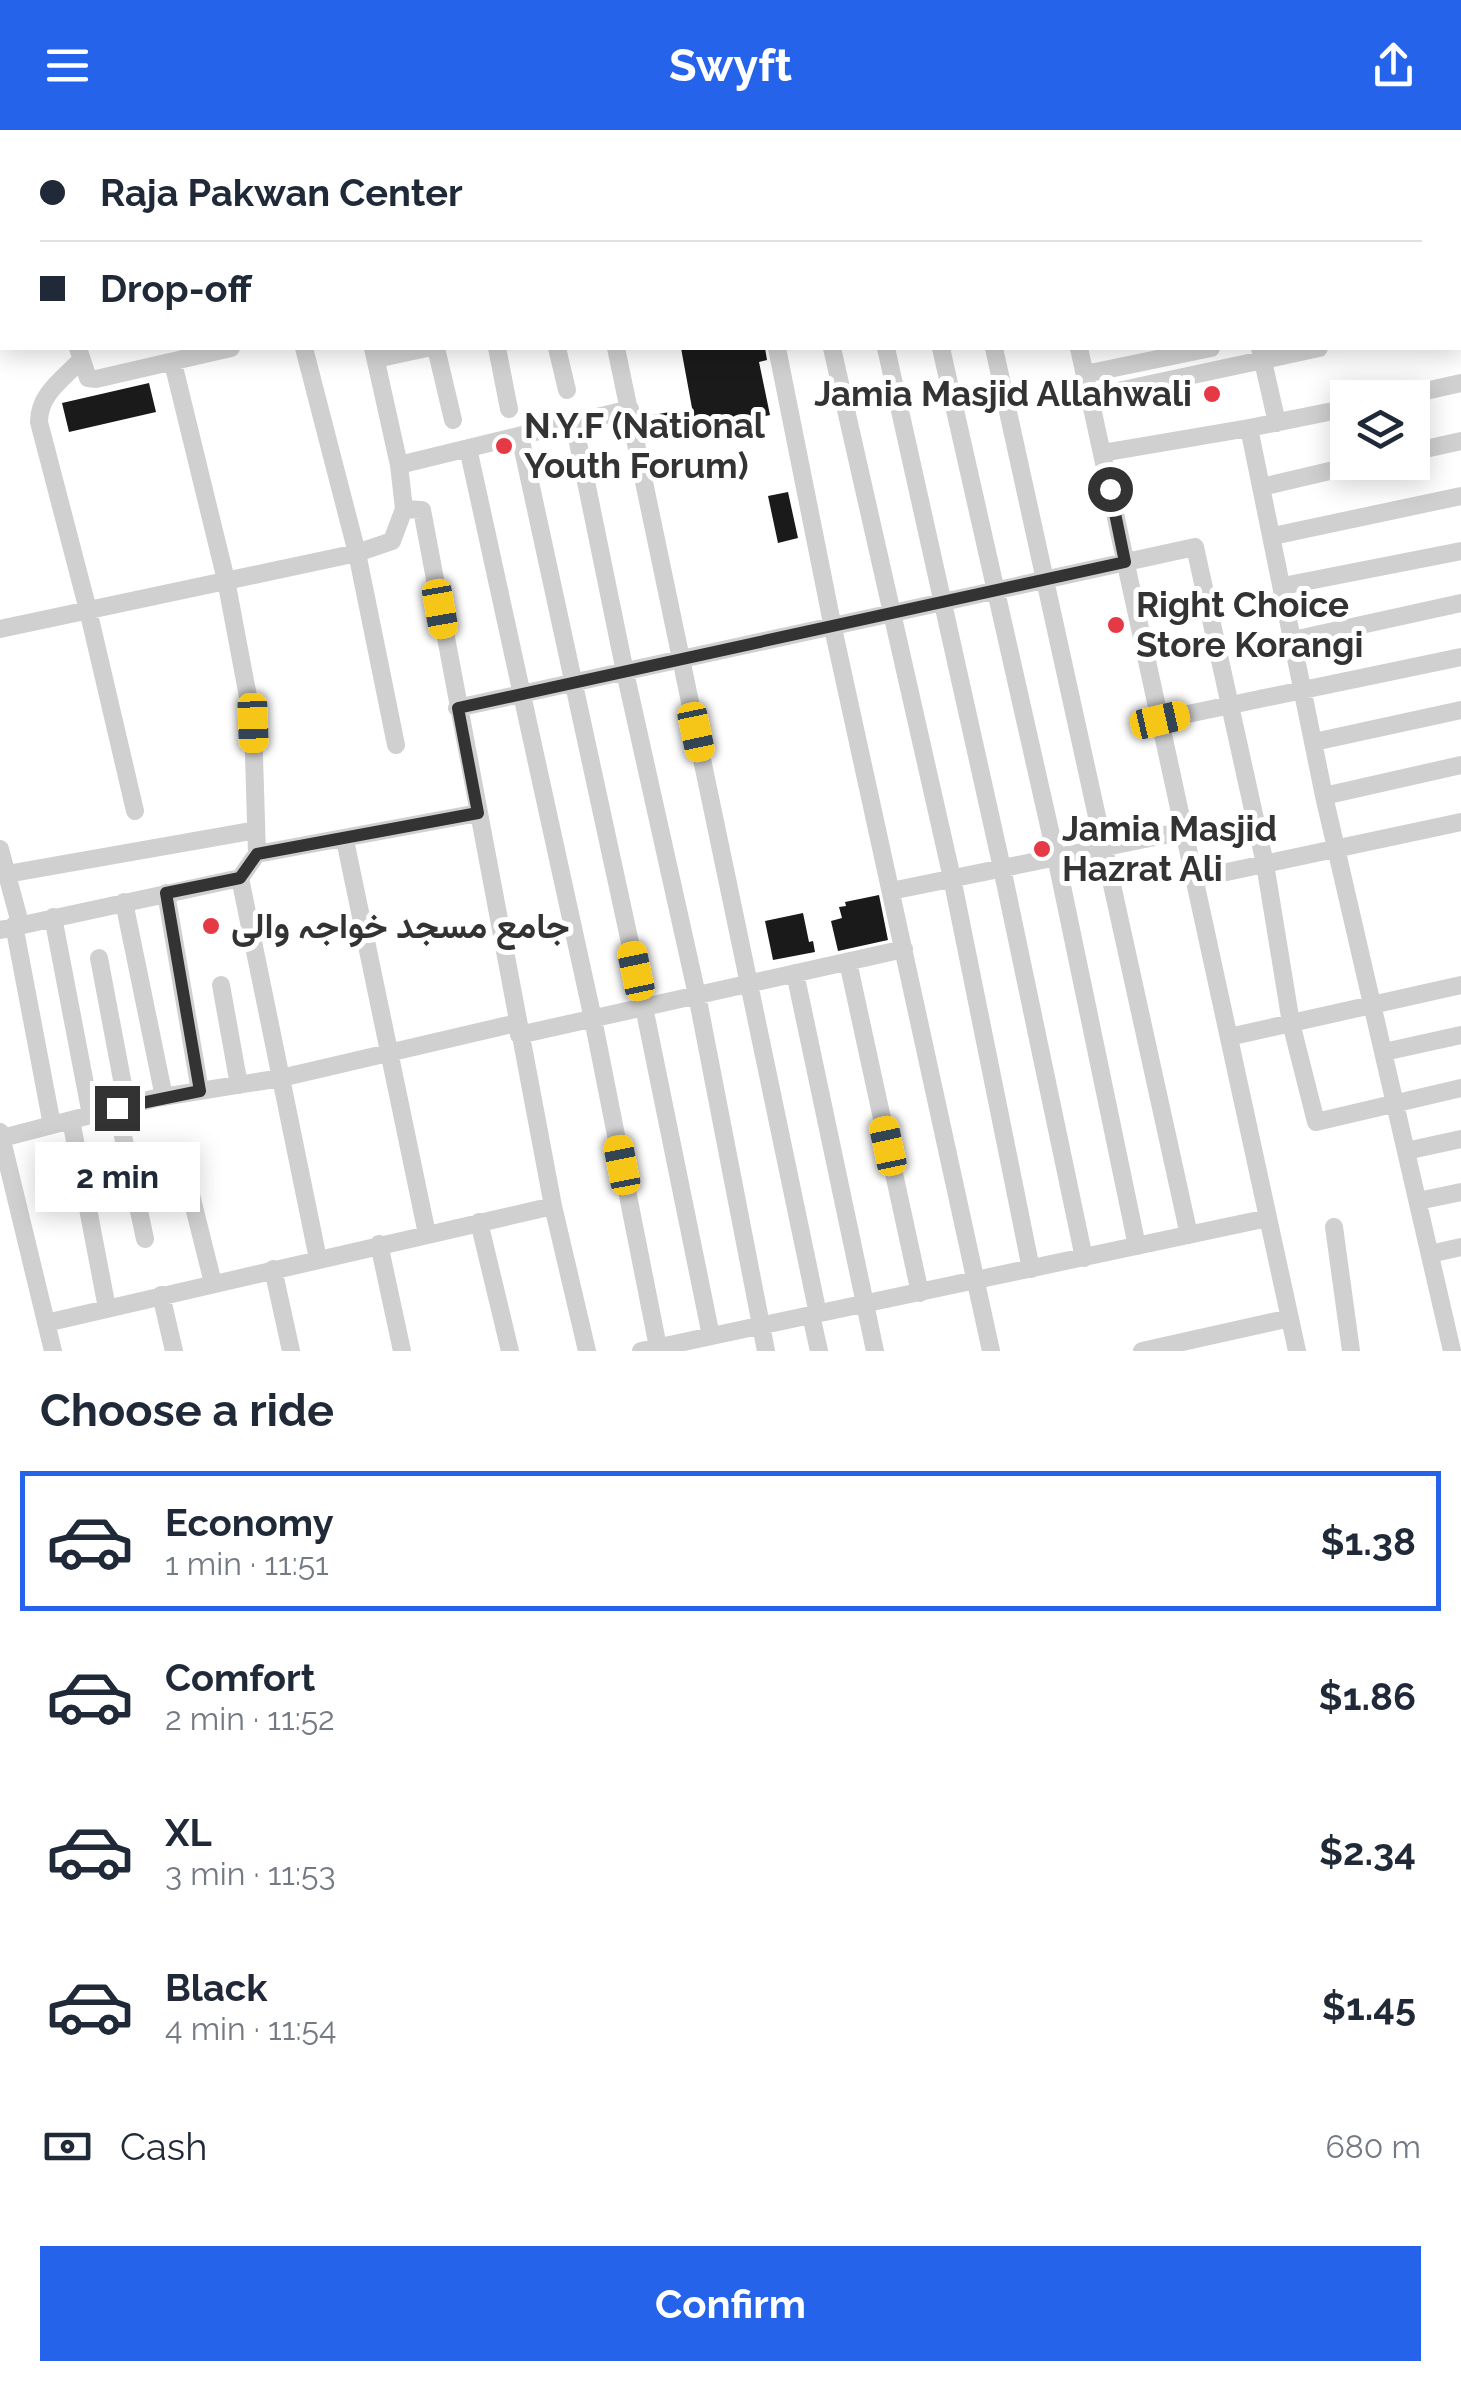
<!DOCTYPE html>
<meta charset="utf-8">
<style>
:root{--surface:#fff;--page:#f2f2f3;--text:#1f2937;--muted:#747a83;--line:#e0e1e3;--accent:#2563eb}
body{margin:0;font-family:Raleway,Vazirmatn,sans-serif;background:var(--page);color:var(--text);height:100vh;display:flex;flex-direction:column;font-size:38px;white-space:nowrap}
*{box-sizing:border-box;margin:0}
p{font-size:32px;color:var(--muted)}
.icon{flex:none;width:55px;height:55px;fill:none;stroke:currentColor;stroke-width:2;stroke-linecap:round;stroke-linejoin:round}
.map{position:relative;height:1221px;overflow:hidden}
.panel{display:flex;flex-direction:column;background:var(--surface);flex:1}
.panel>*{flex:none}
.banner{position:absolute;left:0px;top:0px;width:1462px;height:220px;box-shadow:0 5px 25px #0003;display:grid;align-content:center;height:220px;padding:0 40px;background:var(--surface)}
.controls{position:absolute;left:1330px;top:250px;display:grid;gap:20px}
.controls a{display:grid;place-items:center;width:100px;height:100px;border-radius:0px;background:var(--surface);box-shadow:0 5px 25px #0003;font-size:50px}
.end{position:absolute;width:45px;height:45px;margin:-22px;border:12px solid #333;background:#fff;box-shadow:0 0 0 5px #fff}
.from{border-radius:50%}
.bubble{position:absolute;height:70px;border-radius:0px;background:var(--surface);box-shadow:0 5px 25px #0003;font-size:32px;font-weight:700;line-height:70px;text-align:center}
.car{position:absolute;width:30px;height:60px;margin:-30px -15px;border-radius:12px;box-shadow:0 0 8px 2px #0007;background:linear-gradient(#f5c518 24%,#345 0 40%,#f5c518 0 76%,#345 0 86%,#f5c518 0)}
.banner b{display:flex;align-items:center;gap:35px;height:95px;font-size:38px}
.banner b+b{border-top:2px solid var(--line)}
.banner i{width:25px;height:25px;background:var(--text)}
ul{padding:0;list-style:none}
li{display:flex;align-items:center;gap:30px;height:140px;margin:0 20px 15px;padding:0 20px;border:5px solid transparent;border-radius:0px}
li div{flex:1}
li b{display:block;font-size:38px}
li em{font-style:normal;font-weight:700}
li.active{border-color:var(--accent)}
li>.icon{width:90px;height:90px;stroke-width:1.5}
h2{padding:0 40px;font-size:45px;line-height:120px}
.pay{display:flex;align-items:center;gap:25px;height:110px;padding:0 40px;font-size:38px}
.pay p{margin-inline-start:auto}
.action{display:flex;gap:20px;margin-top:auto;padding:20px 40px}
.action a{flex:1;height:115px;border-radius:0px;background:var(--accent);color:#fff;font-size:40px;font-weight:700;line-height:115px;text-align:center}
header{display:flex;justify-content:space-between;align-items:center;height:130px;padding:0 40px;background:var(--accent);color:#fff;font-size:45px;font-weight:700}
.map>svg:first-child{display:block}
.building{fill:#1a1a1a}
.lines{fill:none;stroke-linecap:round;stroke-linejoin:round}
.minor{stroke:#d0d0d0;stroke-width:18}
.route{stroke:#333;stroke-width:12}
.poi-dot{fill:#e63946;stroke:#fff;stroke-width:4}
.labels{text-anchor:middle;stroke-width:10;stroke-linejoin:round;paint-order:stroke}
.poi-label{font-size:35px;font-weight:bold;fill:#333;stroke:#fff;text-anchor:start}
</style>
<header><svg class="icon" aria-label="menu" viewBox="0 0 24 24"><path d="M4 6h16M4 12h16M4 18h16"/></svg>Swyft<svg class="icon" aria-label="share" viewBox="0 0 24 24"><path d="M12 15V3M7 8l5-5 5 5M5 13v7h14v-7"/></svg></header>
<div class="map">
<svg width="1461" height="1221" viewBox="0 0 1461 1221">
<rect width="100%" height="100%" fill="#fff"/>
<path class="building" d="M681,218H765L767,230L759,232L770,285L658,308L653,285L692,278Z
M149,253L156,282L69,302L62,273Z
M788,362L798,408L778,413L768,366Z
M879,765L888,810L838,821L831,791L842,788L839,777L846,776L845,772Z
M803,783L809,812L813,811L815,822L773,830L765,791Z"/>
<g class="lines">
<path class="minor" d="M29,0V2
M178,0L179,2
M322,0L323,2
M384,0L385,2
M447,0L448,2
M567,0L568,2
M622,0L623,2
M679,0L680,2
M732,0V2
M784,0L785,2
M839,0L840,2
M893,0L894,2
M947,0L948,2
M1031,0L1032,2
M1103,0L1104,2
M1216,0V2
M1303,0V2
M1434,0L1435,2
M493,2L503,0
M1125,2L1136,0
M1370,2L1381,0
M1460,65L1461,64
M1460,112L1461,116
M0,146H2
M1460,161H1461
M1460,186H1461
M78,218L88,248L96,249L231,218
M304,218L357,423L396,615
M436,218L453,290
M497,218L509,279
M557,218L567,260
M616,218L818,1184
M777,218L833,498L991,1221
M832,218L952,748L1031,1139
M886,218L1002,738L1084,1128
M941,218L1056,727L1137,1116
M994,218L1189,1105
M1079,218L1297,1221
M1260,218L1277,293
M376,229L427,218
M81,230C63,249 39,264 39,292L88,480L135,681
M173,233L226,450L253,593L257,724
M1085,244L1211,218
M1090,267L1319,218
M1394,268L1461,253
M1348,278L1249,298L1324,666L1452,1221
M574,293L625,542L697,865L766,1221
M520,306L644,877L711,1206
M468,318L593,889L658,1217
M1412,322L1461,311
M1102,323L1249,298
M399,335L630,279
M1262,357L1368,332
M404,379L422,380L553,1076L587,1221
M1273,406L1461,366
M1283,456L1461,421
M0,499L357,423L392,411L404,379L399,335L373,218
M1293,510L1461,473
M457,578L1195,417L1265,734L1291,893L1316,992L1461,958
M1159,590L1461,527
M1314,612L1461,580
M1324,666L1461,635
M345,710L427,1104
M0,719L20,793
M7,744L256,700
M240,748L318,1129
M1194,749L1461,692
M891,761L1184,701
M166,763L200,961
M124,772L164,967
M53,787L91,985
M14,795L52,995
M0,800L240,748L257,724L478,683
M99,828L127,976
M848,832L920,1163
M795,843L875,1221
M221,855L239,955
M519,905L904,819
M1229,907L1461,855
M1384,922L1461,905
M117,978L145,1109
M71,990L107,1178
M0,1002L53,1221
M2,1008L156,968L281,948L517,893
M1406,1021L1461,1009
M182,1029L213,1153
M1418,1071L1461,1062
M479,1092L510,1221
M1334,1097L1351,1221
M379,1114L402,1221
M1430,1124L1461,1117
M273,1139L291,1221
M161,1165L174,1221
M811,1185L819,1221
M46,1193L553,1076
M641,1221L1268,1088
M1142,1221L1290,1188"/>
</g>
<g class="lines">
<path class="route" d="M117,978L200,961L166,763L240,748L257,724L478,683L458,578L1125,432L1110,359"/>
</g>
<g class="poi-dot">
<circle cx="1212" cy="264" r="10"/>
<circle cx="504" cy="316" r="10"/>
<circle cx="1116" cy="495" r="10"/>
<circle cx="1042" cy="719" r="10"/>
<circle cx="211" cy="796" r="10"/>
</g>
<g class="labels">
<g class="poi-label">
<text x="1192" y="276" text-anchor="end">Jamia Masjid Allahwali</text>
<text x="524" y="308">N.Y.F (National<tspan x="524" dy="40">Youth Forum)</tspan></text>
<text x="1136" y="487">Right Choice<tspan x="1136" dy="40">Store Korangi</tspan></text>
<text x="1062" y="711">Jamia Masjid<tspan x="1062" dy="40">Hazrat Ali</tspan></text>
<text x="231" y="808">جامع مسجد خواجہ والی</text>
</g>
</g>
</svg>
<div class="controls">
<a><svg class="icon" aria-label="layers" viewBox="0 0 24 24"><path d="M12 4l9 5-9 5-9-5zM3 14l9 5 9-5"/></svg></a>
</div>
<i class="end from" style="left:1110px;top:359px"></i>
<i class="end" style="left:117px;top:978px"></i>
<div class="bubble" style="left:35px;top:1012px;width:165px">2 min</div>
<i class="car" style="left:440px;top:479px;rotate:170deg"></i>
<i class="car" style="left:1160px;top:590px;rotate:77deg"></i>
<i class="car" style="left:253px;top:593px;rotate:178deg"></i>
<i class="car" style="left:696px;top:602px;rotate:168deg"></i>
<i class="car" style="left:636px;top:841px;rotate:348deg"></i>
<i class="car" style="left:888px;top:1016px;rotate:348deg"></i>
<i class="car" style="left:622px;top:1035px;rotate:349deg"></i>
<div class="banner">
<b><i class="from"></i>Raja Pakwan Center</b>
<b><i></i>Drop-off</b>
</div>
</div>
<section class="panel">
<h2>Choose a ride</h2>
<ul>
<li class="active"><svg class="icon" aria-label="car" viewBox="0 0 24 24"><path d="M5 17H2v-5l4-1 3-4h7l3 4 3 1v5h-3M9 17h6M6 11h13"/><circle cx="7" cy="17" r="2"/><circle cx="17" cy="17" r="2"/></svg><div><b>Economy</b><p>1 min · 11:51</p></div><em>$1.38</em></li>
<li><svg class="icon" aria-label="car" viewBox="0 0 24 24"><path d="M5 17H2v-5l4-1 3-4h7l3 4 3 1v5h-3M9 17h6M6 11h13"/><circle cx="7" cy="17" r="2"/><circle cx="17" cy="17" r="2"/></svg><div><b>Comfort</b><p>2 min · 11:52</p></div><em>$1.86</em></li>
<li><svg class="icon" aria-label="car" viewBox="0 0 24 24"><path d="M5 17H2v-5l4-1 3-4h7l3 4 3 1v5h-3M9 17h6M6 11h13"/><circle cx="7" cy="17" r="2"/><circle cx="17" cy="17" r="2"/></svg><div><b>XL</b><p>3 min · 11:53</p></div><em>$2.34</em></li>
<li><svg class="icon" aria-label="car" viewBox="0 0 24 24"><path d="M5 17H2v-5l4-1 3-4h7l3 4 3 1v5h-3M9 17h6M6 11h13"/><circle cx="7" cy="17" r="2"/><circle cx="17" cy="17" r="2"/></svg><div><b>Black</b><p>4 min · 11:54</p></div><em>$1.45</em></li>
</ul>
<div class="pay"><svg class="icon" aria-label="cash" viewBox="0 0 24 24"><path d="M3 7h18v10H3z"/><circle cx="12" cy="12" r="2"/></svg>Cash<p>680 m</p></div>
<div class="action"><a>Confirm</a></div>
</section>
